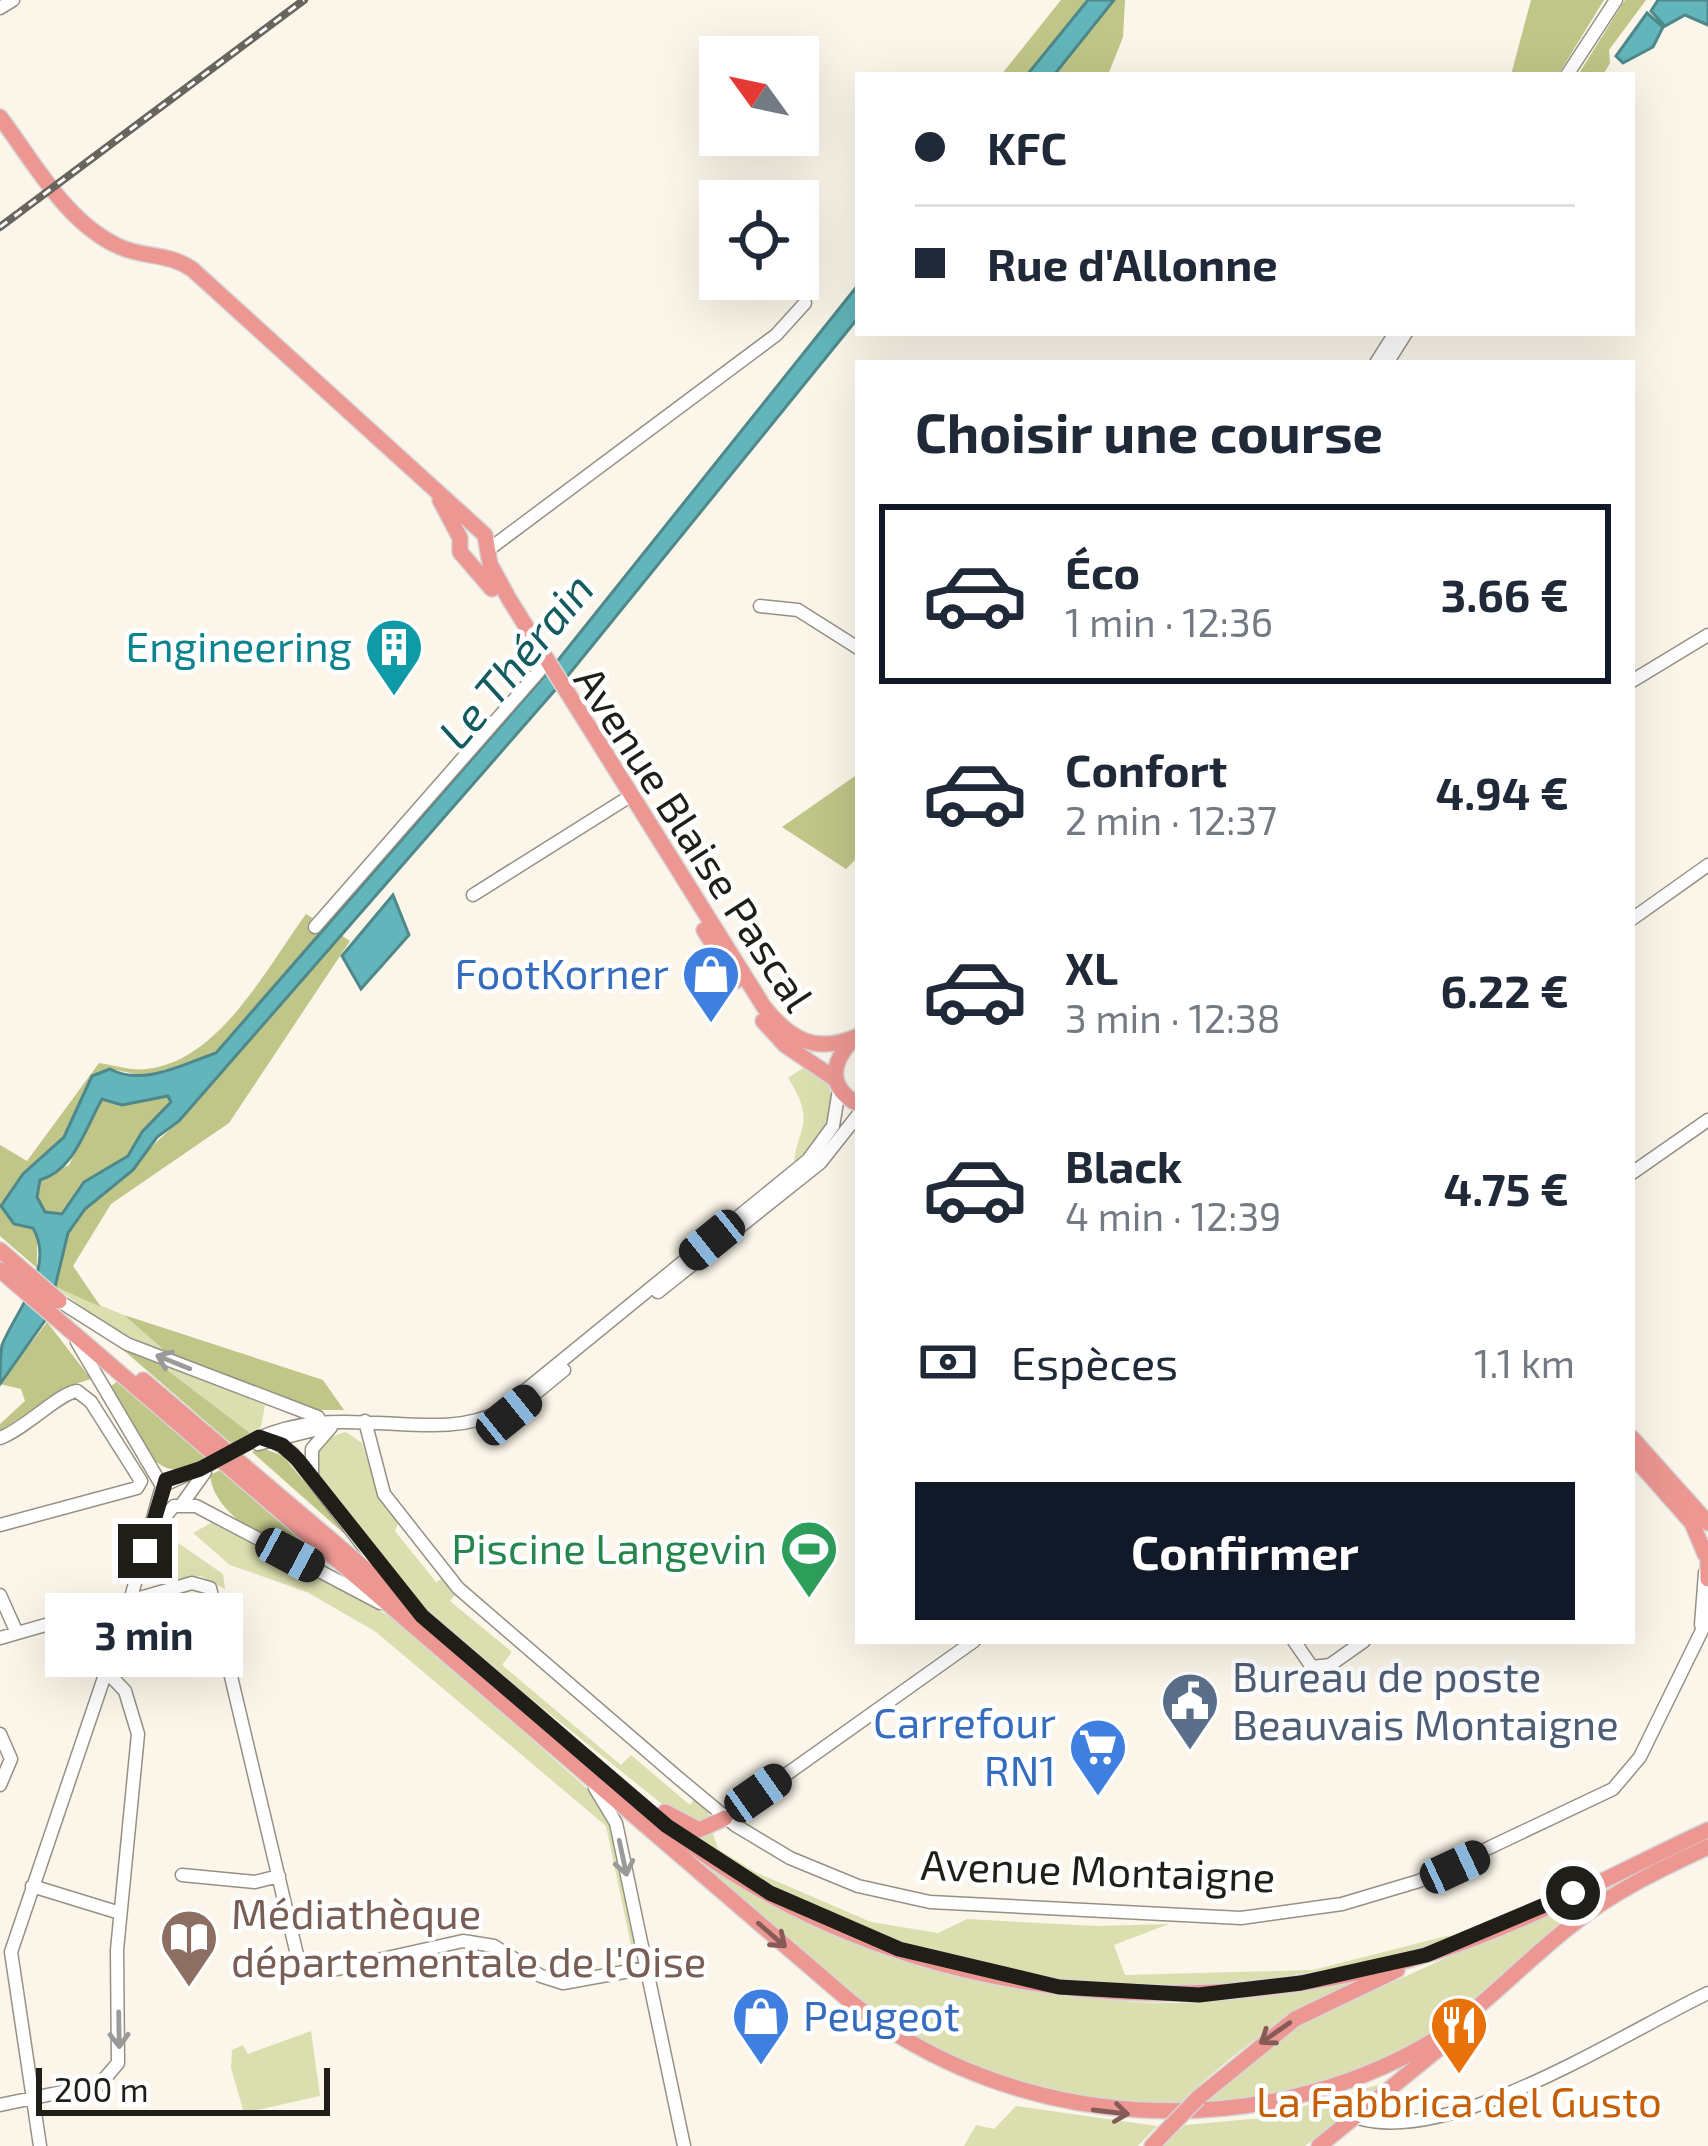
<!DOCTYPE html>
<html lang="fr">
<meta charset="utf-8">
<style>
:root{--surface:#fff;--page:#f6f6f7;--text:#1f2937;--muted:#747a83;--line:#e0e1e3;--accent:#111827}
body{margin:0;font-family:"Exo 2",sans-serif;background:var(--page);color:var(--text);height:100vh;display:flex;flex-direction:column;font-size:45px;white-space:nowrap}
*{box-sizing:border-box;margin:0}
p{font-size:39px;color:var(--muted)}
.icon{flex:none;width:66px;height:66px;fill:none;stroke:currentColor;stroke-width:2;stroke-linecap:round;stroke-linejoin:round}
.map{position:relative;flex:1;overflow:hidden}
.details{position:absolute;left:855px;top:360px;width:780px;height:1284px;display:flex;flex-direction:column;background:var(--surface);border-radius:0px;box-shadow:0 12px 48px #0002}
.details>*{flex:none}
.top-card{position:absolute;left:855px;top:72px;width:780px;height:264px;border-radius:0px;box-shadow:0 12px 48px #0002;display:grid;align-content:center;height:264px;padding:0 60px;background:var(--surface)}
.needle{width:78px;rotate:303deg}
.tools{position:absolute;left:699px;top:36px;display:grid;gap:24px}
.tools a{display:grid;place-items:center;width:120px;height:120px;border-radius:0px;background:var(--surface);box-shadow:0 12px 48px #0002;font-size:60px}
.scale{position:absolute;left:36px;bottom:30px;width:294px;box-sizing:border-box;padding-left:12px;border:6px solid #1f1e19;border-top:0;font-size:33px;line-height:42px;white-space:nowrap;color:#1f1e19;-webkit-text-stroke:9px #fff;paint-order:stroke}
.end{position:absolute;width:54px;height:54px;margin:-27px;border:15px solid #1f1e19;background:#fff;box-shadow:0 0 0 6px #fff}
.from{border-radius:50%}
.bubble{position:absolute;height:84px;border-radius:0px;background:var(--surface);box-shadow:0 12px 48px #0002;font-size:39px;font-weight:700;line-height:84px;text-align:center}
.car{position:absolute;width:36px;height:72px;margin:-36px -18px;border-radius:15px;box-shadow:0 0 9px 3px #0007;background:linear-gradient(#222 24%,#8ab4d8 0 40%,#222 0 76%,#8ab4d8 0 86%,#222 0)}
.top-card b{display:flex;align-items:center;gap:42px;height:114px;font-size:45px}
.top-card b+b{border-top:3px solid var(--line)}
.top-card i{width:30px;height:30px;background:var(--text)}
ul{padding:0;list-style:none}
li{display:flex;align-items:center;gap:36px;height:180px;margin:0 24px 18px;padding:0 36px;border:6px solid transparent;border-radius:0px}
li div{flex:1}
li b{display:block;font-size:45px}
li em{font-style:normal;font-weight:700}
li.on{border-color:var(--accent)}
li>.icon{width:108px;height:108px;stroke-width:1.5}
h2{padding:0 60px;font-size:54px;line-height:144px}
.pay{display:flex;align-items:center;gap:30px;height:132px;padding:0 60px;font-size:45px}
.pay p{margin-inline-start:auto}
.button{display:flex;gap:24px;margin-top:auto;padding:24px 60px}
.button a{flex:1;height:138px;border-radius:0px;background:var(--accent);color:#fff;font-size:48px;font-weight:700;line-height:138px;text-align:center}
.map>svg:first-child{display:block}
.green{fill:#dbdfaf}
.forest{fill:#c0c588}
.water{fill:#62b5ba;stroke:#4e888a;stroke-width:3;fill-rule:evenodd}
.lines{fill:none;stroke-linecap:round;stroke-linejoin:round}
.minor-casing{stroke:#969185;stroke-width:15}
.major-casing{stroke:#d7d6d6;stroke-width:18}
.minor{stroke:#fff;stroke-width:12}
.major{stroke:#ec9792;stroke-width:15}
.rail-casing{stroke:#67655d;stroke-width:8}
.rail{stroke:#fff;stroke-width:3;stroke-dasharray:9;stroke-linecap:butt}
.minor-bridge-casing{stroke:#969185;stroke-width:15;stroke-linecap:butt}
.major-bridge-casing{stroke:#d7d6d6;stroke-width:18;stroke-linecap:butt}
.minor-bridge{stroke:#fff;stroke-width:12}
.major-bridge{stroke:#ec9792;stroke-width:15}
.oneway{stroke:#9a9a98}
.oneway2{stroke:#865a56}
.route{stroke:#1f1e19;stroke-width:15}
.labels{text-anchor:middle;stroke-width:9;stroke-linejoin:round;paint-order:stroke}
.culture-label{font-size:42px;fill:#0d838f;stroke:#fff;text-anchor:end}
.street-label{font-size:42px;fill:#1f1e19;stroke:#fff}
.shop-label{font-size:42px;fill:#366cbe;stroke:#fff;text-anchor:end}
.leisure-label{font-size:42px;fill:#27864d;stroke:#fff;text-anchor:end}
.service-label{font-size:42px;fill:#4e5e75;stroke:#fff;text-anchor:start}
.education-label{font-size:42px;fill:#785e54;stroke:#fff;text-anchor:start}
.food-label{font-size:42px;fill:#c56008;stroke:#fff}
.water-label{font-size:45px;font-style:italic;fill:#145b5f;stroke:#fff}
</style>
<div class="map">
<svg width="1708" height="2146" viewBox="0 0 1708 2146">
<rect width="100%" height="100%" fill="#fbf6e9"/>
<path class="green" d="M803,1068L826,1079C843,1117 818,1141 794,1168C794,1129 819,1126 788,1078Z
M56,1287L124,1315L166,1352L109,1328Z
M154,1360L265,1405L261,1427L250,1433Z
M346,1432L362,1443L379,1497L399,1522L395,1531L436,1582L443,1578L455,1595L450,1601L512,1652L502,1665L621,1765L631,1755L690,1805L694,1799L708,1811L710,1820L685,1821L662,1804L432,1619L405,1593L314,1471C317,1449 324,1437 346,1432Z
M214,1521L400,1622L592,1793L611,1820L638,1952L632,1964L625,1967L632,1950L606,1826L376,1632L307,1592L230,1565L193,1533Z
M161,1531L223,1574L225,1589L201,1576L154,1581L149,1572Z
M712,1831L718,1849L755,1872L871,1922L938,1933L967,1919L1097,1926L1169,1924L1114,1945L1125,1975L1313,1970L1446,1936L1457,1938C1174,2022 944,1998 693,1839Z
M1696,1844L1560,1924L1432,2035L1345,2081L1200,2108L1294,2027Z
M686,1852C832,1939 1005,2004 1177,2003C1243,2002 1310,1986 1375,1974C1294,2006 1236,2049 1174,2109C1128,2103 1080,2101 1035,2090C904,2061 786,1937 686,1852Z
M311,2031L320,2096L244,2113L231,2068L232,2050L243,2045L248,2054Z
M1388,2082L1305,2146H1163L1185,2125L1262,2118Z
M1016,2106L1157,2126L1138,2146H964L976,2125L994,2129Z"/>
<path class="forest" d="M1061,0H1125L1123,37L1108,75H1001Z
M1531,0H1604L1558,75H1511Z
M1625,0H1646L1609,50L1610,63L1603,75H1578Z
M858,774V857L846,869L782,827Z
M306,914L326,926L216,1053L146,1076L110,1069C82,1087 81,1109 64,1136C48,1162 17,1178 2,1206L14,1224L29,1226L37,1235V1268L0,1236V1145L27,1161L99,1063C113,1065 132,1071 146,1069C219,1062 267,967 306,914Z
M341,935L350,941L229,1123L111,1204L73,1266L101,1307L56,1287L68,1233L85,1209L179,1121Z
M168,1096L172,1102L142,1132L128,1156L84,1182L62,1214L45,1212L37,1197L40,1180L69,1165L102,1099L122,1105Z
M124,1315L323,1380L344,1410H318L166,1352Z
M47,1322L91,1379L72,1385L0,1431V1424L25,1401L21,1389L0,1384Z
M114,1342L154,1360L250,1433L232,1444Z
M119,1380L207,1459C187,1469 172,1476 154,1460L110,1387Z
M262,1448L283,1456L356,1544L252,1452Z
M222,1469L327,1559L321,1568C285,1548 215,1522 210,1475Z"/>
<path class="water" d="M1088,0H1114L1054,75H1027Z
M1658,0H1708V25L1685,15L1665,26L1651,11Z
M1647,13L1663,27L1653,47L1623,63L1616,56Z
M858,285V318L570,673L179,1121L157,1137L133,1170L85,1209L68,1233L48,1316L0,1384C0,1372 0,1356 2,1345C16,1310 56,1268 33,1228L14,1224L1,1206L23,1174L64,1137L92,1076L110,1069C143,1087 183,1064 216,1053L559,659ZM168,1096L171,1102L142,1132L128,1156L84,1182L62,1214L45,1212L37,1197L40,1180C74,1170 84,1131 102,1099L122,1105Z
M393,895L409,935L361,989L342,956Z"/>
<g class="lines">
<g class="minor-casing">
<path id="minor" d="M0,8L13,0
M1567,75L1616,0
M1376,363L1395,333
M1387,363L1406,333
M488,550L776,335L805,303
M760,606L798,610L858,648
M1632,681L1708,635
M473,895L632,795
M1632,919L1708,865
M315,927L548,661
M1632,1173L1708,1120
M658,1292L820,1163L858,1115
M59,1301L127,1344L318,1417
M365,1421L384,1494L458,1588L676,1776L735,1825L790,1858L858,1886L930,1902L1241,1918L1342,1904L1419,1881L1613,1789L1640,1757L1708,1618
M484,1428L509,1415L564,1370
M0,1438C25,1429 59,1393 77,1391L91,1402L141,1481L137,1488L0,1525
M272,1440L293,1454L396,1589
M247,1444C334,1395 433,1448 500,1411L808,1160L833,1126L839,1090
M258,1444L326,1427
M312,1475V1449L331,1427
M162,1486L208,1465
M182,1504L205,1472
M154,1529L174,1506H196L380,1603
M0,1595L17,1633
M1701,1625L1705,1573
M0,1638L192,1583L210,1588L298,1959L308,1970L324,1972L463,1941L494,1946L541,1976L563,1983L646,1968
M1294,1641L1312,1667L1330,1665L1364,1641
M0,1734L11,1759L0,1785
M595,1788L616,1823L684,2146
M725,1818L974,1641
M182,1875L255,1882L279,1876
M32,1886L120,1913
M0,2105L100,2084L118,2063L117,1950L138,1734L125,1691L106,1671
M1358,2118C1452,2146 1620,2035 1708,1993
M40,2146L11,1952L130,1601L162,1486L77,1342"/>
</g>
<g class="major-casing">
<path id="major" d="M0,117C34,162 66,223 120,247C145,258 169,253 192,269L485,535L490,564L509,599L764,1007C791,1041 817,1054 858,1036
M440,500L460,538V552L492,589
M704,930L736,981
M763,1021L785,1045L835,1079
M853,1040C830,1063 828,1088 858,1104
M0,1250L59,1301
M0,1270L852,2003C1016,2132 1256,2146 1433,2041C1484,2007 1525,1961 1573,1924C1614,1891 1661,1869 1708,1847
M143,1380C256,1476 369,1572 482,1668C555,1730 626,1799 704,1854C914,2001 1195,2028 1435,1952C1529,1922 1619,1871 1708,1830
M1632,1438L1708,1523
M1632,1455L1692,1523L1705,1554
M1708,1548V1579
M665,1812L699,1830L725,1818
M1198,2098L1295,2019L1397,1970
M1152,2146L1165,2132
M1319,2146L1452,2038"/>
</g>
<use href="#minor" class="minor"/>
<use href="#major" class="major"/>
<g class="rail-casing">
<path id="rail" d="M0,227L304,0"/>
</g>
<use href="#rail" class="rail"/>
<g class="minor-bridge-casing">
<path id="minor-bridge" d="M208,1465L247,1444"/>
</g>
<g class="major-bridge-casing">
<path id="major-bridge" d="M1165,2132L1198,2098"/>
</g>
<use href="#minor-bridge" class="minor-bridge"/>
<use href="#major-bridge" class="major-bridge"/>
</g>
<defs><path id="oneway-shaft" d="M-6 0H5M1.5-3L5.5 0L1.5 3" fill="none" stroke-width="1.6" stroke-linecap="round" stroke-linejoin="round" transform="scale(3)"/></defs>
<g class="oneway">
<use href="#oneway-shaft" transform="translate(173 1362) rotate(-158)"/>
<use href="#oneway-shaft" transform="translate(623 1858) rotate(78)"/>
<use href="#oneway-shaft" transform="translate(119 2030) rotate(89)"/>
</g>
<g class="oneway2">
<use href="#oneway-shaft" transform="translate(772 1935) rotate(41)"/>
<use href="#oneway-shaft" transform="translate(1275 2033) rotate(145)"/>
<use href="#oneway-shaft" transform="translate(1111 2112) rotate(7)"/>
</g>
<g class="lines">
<path class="route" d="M145,1551L166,1480L200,1469L259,1437L282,1445L298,1460L422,1616L667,1826L770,1893L899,1949L1059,1987L1199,1995L1301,1983L1426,1955L1573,1893"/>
</g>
<defs>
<g id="building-pin" transform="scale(3)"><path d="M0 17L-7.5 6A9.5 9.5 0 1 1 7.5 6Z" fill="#0f9aa8" stroke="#fff"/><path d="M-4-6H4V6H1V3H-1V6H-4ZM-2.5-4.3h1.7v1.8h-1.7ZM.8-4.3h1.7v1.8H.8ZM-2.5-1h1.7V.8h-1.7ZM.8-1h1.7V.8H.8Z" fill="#fff"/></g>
<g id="shop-pin" transform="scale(3)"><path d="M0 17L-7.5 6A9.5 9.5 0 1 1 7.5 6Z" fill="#3f7fe0" stroke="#fff"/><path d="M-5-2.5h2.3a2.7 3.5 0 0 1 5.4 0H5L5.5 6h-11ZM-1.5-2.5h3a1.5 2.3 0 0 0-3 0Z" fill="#fff"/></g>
<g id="stadium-pin" transform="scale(3)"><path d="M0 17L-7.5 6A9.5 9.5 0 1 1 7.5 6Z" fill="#2e9e5b" stroke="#fff"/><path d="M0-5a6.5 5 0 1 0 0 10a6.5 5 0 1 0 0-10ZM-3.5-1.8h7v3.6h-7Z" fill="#fff"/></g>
<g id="civic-pin" transform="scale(3)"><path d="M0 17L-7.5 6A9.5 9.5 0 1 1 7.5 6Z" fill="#5c6f8a" stroke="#fff"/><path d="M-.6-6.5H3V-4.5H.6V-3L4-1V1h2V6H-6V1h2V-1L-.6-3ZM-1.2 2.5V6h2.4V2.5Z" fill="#fff"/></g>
<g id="supermarket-pin" transform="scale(3)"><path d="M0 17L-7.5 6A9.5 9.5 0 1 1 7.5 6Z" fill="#3f7fe0" stroke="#fff"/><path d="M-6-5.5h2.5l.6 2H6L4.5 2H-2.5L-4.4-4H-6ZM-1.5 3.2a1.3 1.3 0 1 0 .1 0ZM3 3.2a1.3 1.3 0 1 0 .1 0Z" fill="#fff"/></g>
<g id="library-pin" transform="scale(3)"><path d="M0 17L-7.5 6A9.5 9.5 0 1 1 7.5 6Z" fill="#8d6e63" stroke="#fff"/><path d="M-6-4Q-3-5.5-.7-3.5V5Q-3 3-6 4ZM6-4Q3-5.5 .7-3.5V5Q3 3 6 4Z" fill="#fff"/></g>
<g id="restaurant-pin" transform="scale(3)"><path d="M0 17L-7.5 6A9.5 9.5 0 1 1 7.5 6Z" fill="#e8710a" stroke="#fff"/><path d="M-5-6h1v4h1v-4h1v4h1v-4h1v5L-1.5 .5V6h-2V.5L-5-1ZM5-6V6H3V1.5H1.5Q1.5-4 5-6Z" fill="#fff"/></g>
</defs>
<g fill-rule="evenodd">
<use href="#building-pin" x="394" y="647"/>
<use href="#shop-pin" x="711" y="974"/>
<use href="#stadium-pin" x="809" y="1549"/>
<use href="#civic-pin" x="1190" y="1701"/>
<use href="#supermarket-pin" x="1098" y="1747"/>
<use href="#library-pin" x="189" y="1938"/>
<use href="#shop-pin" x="761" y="2016"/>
<use href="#restaurant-pin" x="1459" y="2025"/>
</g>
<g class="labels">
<g class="culture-label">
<text x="352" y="662">Engineering</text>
</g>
<g class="street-label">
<text transform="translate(694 839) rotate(57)" y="15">Avenue Blaise Pascal</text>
<text transform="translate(1098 1871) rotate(2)" y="15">Avenue Montaigne</text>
</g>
<g class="shop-label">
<text x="669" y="989">FootKorner</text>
<text x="1056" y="1738">Carrefour<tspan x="1056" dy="48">RN1</tspan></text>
<text x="803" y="2031" text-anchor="start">Peugeot</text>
</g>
<g class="leisure-label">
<text x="767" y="1564">Piscine Langevin</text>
</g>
<g class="service-label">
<text x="1232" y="1692">Bureau de poste<tspan x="1232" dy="48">Beauvais Montaigne</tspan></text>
</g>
<g class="education-label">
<text x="231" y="1929">Médiathèque<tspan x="231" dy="48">départementale de l'Oise</tspan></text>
</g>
<g class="food-label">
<text x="1459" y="2117">La Fabbrica del Gusto</text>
</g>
<g class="water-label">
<text transform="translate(516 661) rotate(-50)" y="16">Le Thérain</text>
</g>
</g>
</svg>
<div class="tools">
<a><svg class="needle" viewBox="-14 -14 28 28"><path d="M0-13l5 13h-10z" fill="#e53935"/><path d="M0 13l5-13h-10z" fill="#747a83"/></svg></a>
<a><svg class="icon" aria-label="locate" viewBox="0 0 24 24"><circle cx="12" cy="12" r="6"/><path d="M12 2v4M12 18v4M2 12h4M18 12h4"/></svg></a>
</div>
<div class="scale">200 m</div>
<i class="end from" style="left:1573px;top:1893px"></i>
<i class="end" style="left:145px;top:1551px"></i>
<div class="bubble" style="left:45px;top:1593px;width:198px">3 min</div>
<i class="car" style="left:712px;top:1240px;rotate:231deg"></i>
<i class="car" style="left:509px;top:1415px;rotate:51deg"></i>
<i class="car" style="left:290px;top:1555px;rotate:118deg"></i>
<i class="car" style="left:758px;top:1793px;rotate:55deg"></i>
<i class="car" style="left:1455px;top:1867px;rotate:65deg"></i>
<div class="top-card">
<b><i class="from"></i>KFC</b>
<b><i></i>Rue d'Allonne</b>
</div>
<section class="details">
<h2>Choisir une course</h2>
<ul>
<li class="on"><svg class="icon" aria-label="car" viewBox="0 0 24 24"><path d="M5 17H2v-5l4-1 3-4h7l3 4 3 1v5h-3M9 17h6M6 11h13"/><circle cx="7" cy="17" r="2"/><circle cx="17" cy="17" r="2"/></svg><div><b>Éco</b><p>1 min · 12:36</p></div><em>3.66 €</em></li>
<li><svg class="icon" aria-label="car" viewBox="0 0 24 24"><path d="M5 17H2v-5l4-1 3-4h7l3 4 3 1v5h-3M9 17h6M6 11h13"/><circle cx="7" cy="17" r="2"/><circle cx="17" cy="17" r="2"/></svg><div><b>Confort</b><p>2 min · 12:37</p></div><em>4.94 €</em></li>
<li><svg class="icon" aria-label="car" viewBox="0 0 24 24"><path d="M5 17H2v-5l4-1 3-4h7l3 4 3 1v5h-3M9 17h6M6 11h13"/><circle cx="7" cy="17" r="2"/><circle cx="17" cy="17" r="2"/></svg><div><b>XL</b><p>3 min · 12:38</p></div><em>6.22 €</em></li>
<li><svg class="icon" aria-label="car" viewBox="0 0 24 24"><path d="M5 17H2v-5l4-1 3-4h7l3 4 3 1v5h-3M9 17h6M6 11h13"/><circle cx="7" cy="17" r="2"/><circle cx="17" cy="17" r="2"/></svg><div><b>Black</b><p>4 min · 12:39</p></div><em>4.75 €</em></li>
</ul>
<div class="pay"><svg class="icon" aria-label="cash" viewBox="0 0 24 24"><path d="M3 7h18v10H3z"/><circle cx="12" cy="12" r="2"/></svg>Espèces<p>1.1 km</p></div>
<div class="button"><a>Confirmer</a></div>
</section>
</div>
